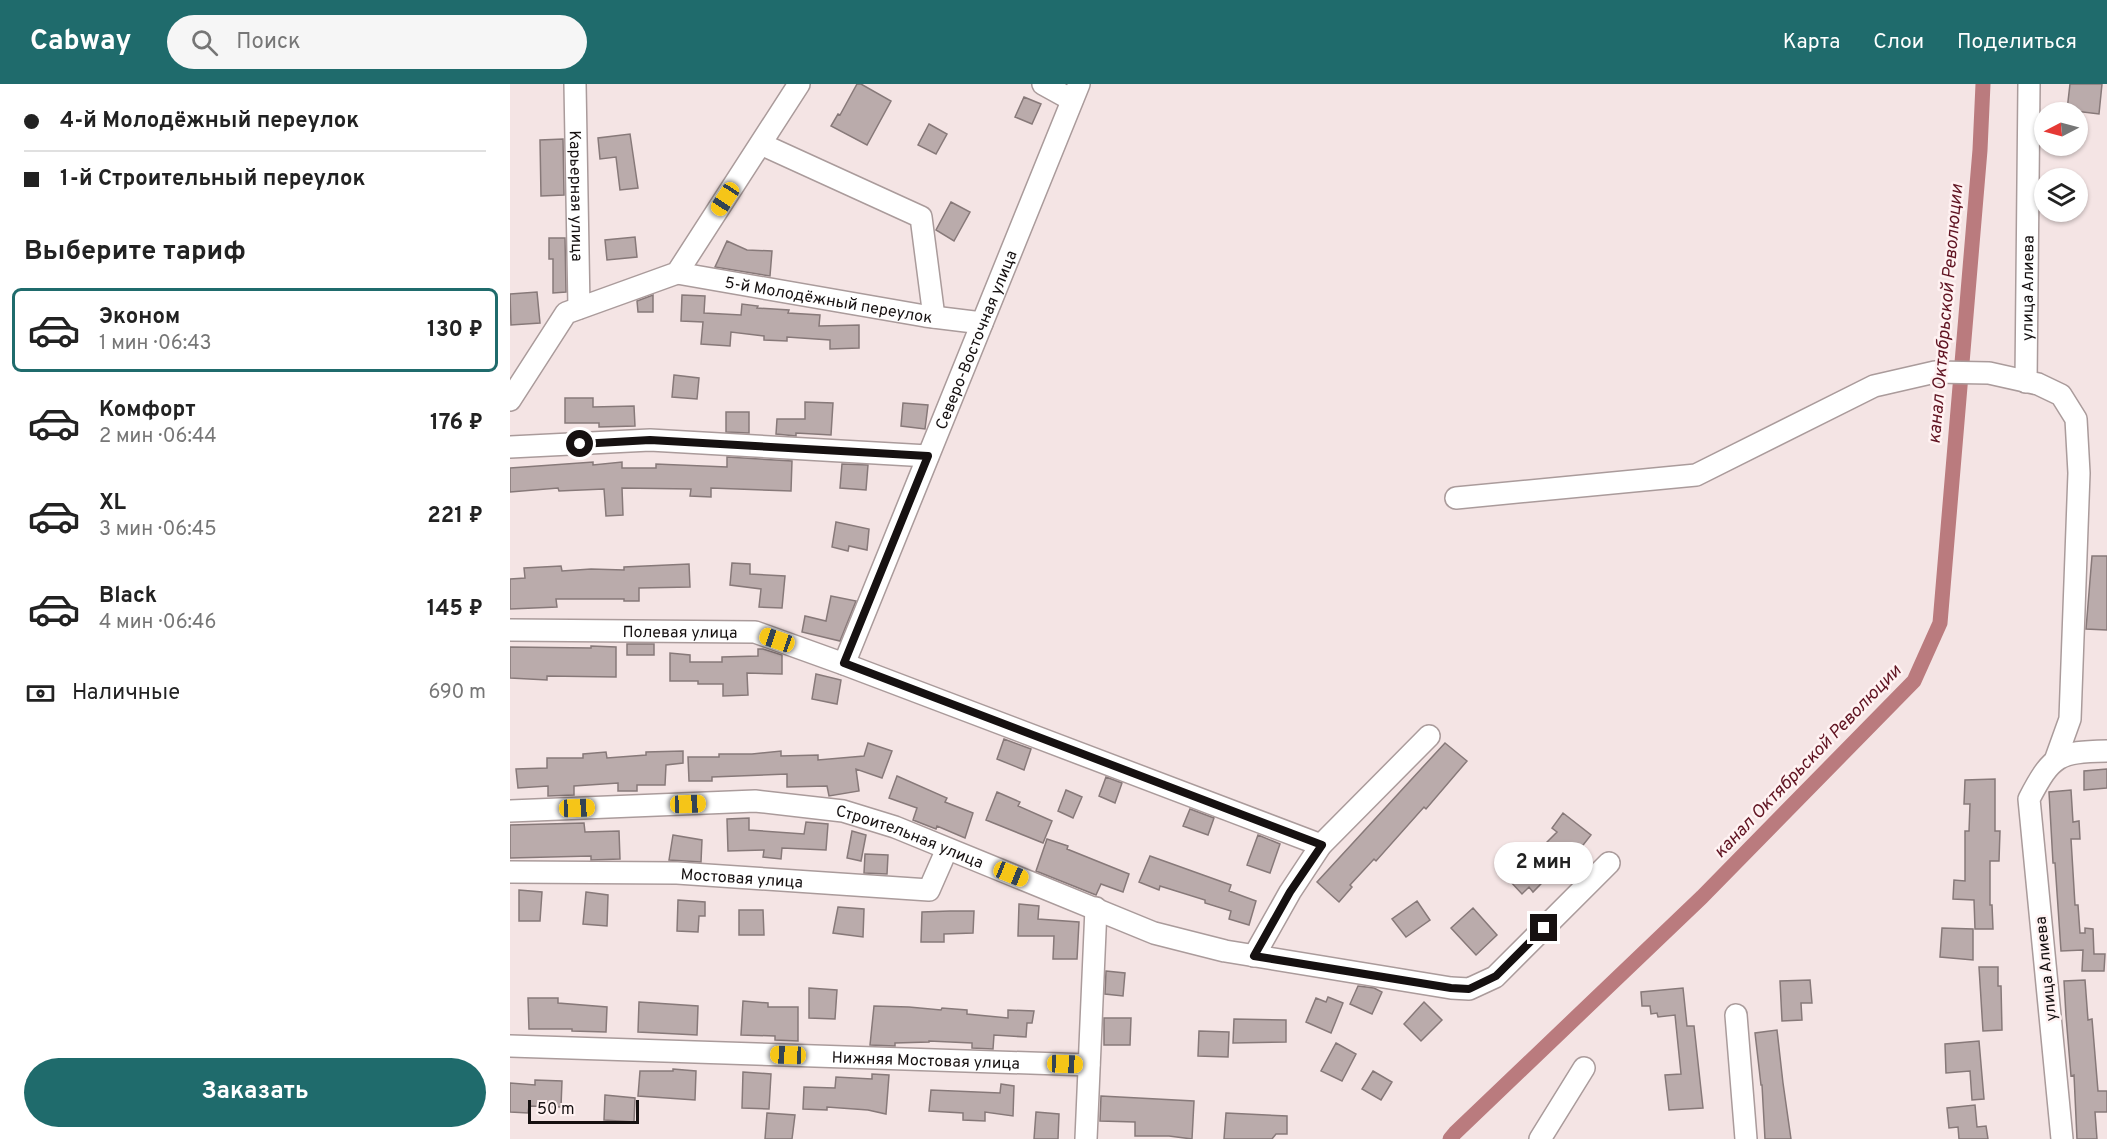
<!DOCTYPE html>
<html lang="ru">
<meta charset="utf-8">
<style>
:root{--surface:#fff;--page:#f6f6f6;--text:#222;--muted:#767676;--line:#e0e0e0;--accent:#1f6b6c}
body{margin:0;font-family:Overpass,sans-serif;background:var(--page);color:var(--text);height:100vh;display:flex;flex-direction:column;font-size:22px;white-space:nowrap}
*{box-sizing:border-box;margin:0}
p{font-size:20px;color:var(--muted)}
.icon{flex:none;width:33px;height:33px;fill:none;stroke:currentColor;stroke-width:2;stroke-linecap:round;stroke-linejoin:round}
.map{position:relative;flex:1;overflow:hidden}
.panel{display:flex;flex-direction:column;background:var(--surface);width:510px}
.panel>*{flex:none}
.banner{display:grid;align-content:center;height:132px;padding:0 24px;background:var(--surface)}
.needle{width:39px;rotate:264deg}
.buttons{position:absolute;left:1524px;top:18px;display:grid;gap:12px}
.buttons a{display:grid;place-items:center;width:54px;height:54px;border-radius:50%;background:var(--surface);box-shadow:0 2px 4px #0004;font-size:30px}
.scale{position:absolute;left:18px;bottom:15px;width:111px;box-sizing:border-box;padding-left:6px;border:3px solid #161111;border-top:0;font-size:16px;line-height:21px;white-space:nowrap;color:#161111;-webkit-text-stroke:4px #fff2f2;paint-order:stroke}
.end{position:absolute;width:27px;height:27px;margin:-14px;border:8px solid #161111;background:#fff;box-shadow:0 0 0 3px #fff}
.from{border-radius:50%}
.bubble{position:absolute;height:42px;border-radius:21px;background:var(--surface);box-shadow:0 2px 4px #0004;font-size:20px;font-weight:700;line-height:42px;text-align:center}
.car{position:absolute;width:18px;height:36px;margin:-18px -9px;border-radius:8px;box-shadow:0 0 4px 2px #0007;background:linear-gradient(#f5c518 24%,#345 0 40%,#f5c518 0 76%,#345 0 86%,#f5c518 0)}
.banner b{display:flex;align-items:center;gap:21px;height:57px;font-size:22px}
.banner b+b{border-top:2px solid var(--line)}
.banner i{width:15px;height:15px;background:var(--text)}
ul{padding:0;list-style:none}
li{display:flex;align-items:center;gap:18px;height:84px;margin:0 12px 9px;padding:0 12px;border:3px solid transparent;border-radius:9px}
li div{flex:1}
li b{display:block;font-size:22px}
li em{font-style:normal;font-weight:700}
li.on{border-color:var(--accent)}
li>.icon{width:54px;height:54px;stroke-width:1.5}
h2{padding:0 24px;font-size:27px;line-height:72px}
.pay{display:flex;align-items:center;gap:15px;height:66px;padding:0 24px;font-size:22px}
.pay p{margin-inline-start:auto}
.action{display:flex;gap:12px;margin-top:auto;padding:12px 24px}
.action a{flex:1;height:69px;border-radius:36px;background:var(--accent);color:#fff;font-size:24px;font-weight:700;line-height:69px;text-align:center}
header{display:flex;align-items:center;gap:36px;box-sizing:border-box;height:84px;padding:0 30px;background:var(--accent);color:#fff}
header strong{font-size:28px}
nav{display:flex;gap:33px;margin-inline-start:auto;font-size:21px}
.search{width:420px;height:54px;background:var(--page);display:flex;align-items:center;gap:15px;box-sizing:border-box;padding:0 21px;border-radius:33px;color:var(--muted);font-size:22px}
main{display:flex;flex:1;min-height:0}
.map>svg:first-child{display:block}
.lines{fill:none;stroke-linecap:round;stroke-linejoin:round}
.canal{stroke:#ba7b7e;stroke-width:15}
.building{fill:#baabab;stroke:#877979;stroke-width:1.5}
.minor-casing{stroke:#aa9b9b;stroke-width:24}
.minor{stroke:#fff;stroke-width:21}
.route{stroke:#161111;stroke-width:8}
.labels{text-anchor:middle;stroke-width:5;stroke-linejoin:round;paint-order:stroke}
.street-label{font-size:16px;fill:#161111;stroke:#fff2f2}
.water-label{font-size:18px;font-style:italic;fill:#601321;stroke:#fff2f2}
</style>
<header>
<strong>Cabway</strong>
<div class="search"><svg class="icon" aria-label="search" viewBox="0 0 24 24"><circle cx="10" cy="10" r="6"/><path d="M15 15l6 6"/></svg>Поиск</div>
<nav><a>Карта</a><a>Слои</a><a>Поделиться</a></nav>
</header>
<main>
<section class="panel">
<div class="banner">
<b><i class="from"></i>4-й Молодёжный переулок</b>
<b><i></i>1-й Строительный переулок</b>
</div>
<h2>Выберите тариф</h2>
<ul>
<li class="on"><svg class="icon" aria-label="car" viewBox="0 0 24 24"><path d="M5 17H2v-5l4-1 3-4h7l3 4 3 1v5h-3M9 17h6M6 11h13"/><circle cx="7" cy="17" r="2"/><circle cx="17" cy="17" r="2"/></svg><div><b>Эконом</b><p>1 мин · 06:43</p></div><em>130 ₽</em></li>
<li><svg class="icon" aria-label="car" viewBox="0 0 24 24"><path d="M5 17H2v-5l4-1 3-4h7l3 4 3 1v5h-3M9 17h6M6 11h13"/><circle cx="7" cy="17" r="2"/><circle cx="17" cy="17" r="2"/></svg><div><b>Комфорт</b><p>2 мин · 06:44</p></div><em>176 ₽</em></li>
<li><svg class="icon" aria-label="car" viewBox="0 0 24 24"><path d="M5 17H2v-5l4-1 3-4h7l3 4 3 1v5h-3M9 17h6M6 11h13"/><circle cx="7" cy="17" r="2"/><circle cx="17" cy="17" r="2"/></svg><div><b>XL</b><p>3 мин · 06:45</p></div><em>221 ₽</em></li>
<li><svg class="icon" aria-label="car" viewBox="0 0 24 24"><path d="M5 17H2v-5l4-1 3-4h7l3 4 3 1v5h-3M9 17h6M6 11h13"/><circle cx="7" cy="17" r="2"/><circle cx="17" cy="17" r="2"/></svg><div><b>Black</b><p>4 мин · 06:46</p></div><em>145 ₽</em></li>
</ul>
<div class="pay"><svg class="icon" aria-label="cash" viewBox="0 0 24 24"><path d="M3 7h18v10H3z"/><circle cx="12" cy="12" r="2"/></svg>Наличные<p>690 m</p></div>
<div class="action"><a>Заказать</a></div>
</section>
<div class="map">
<svg width="1597" height="1055" viewBox="0 0 1597 1055">
<rect width="100%" height="100%" fill="#f4e4e4"/>
<g class="lines">
<path class="canal" d="M940,1055L945,1049L1192,813L1404,597L1430,539L1470,66L1473,0"/>
</g>
<path class="building" d="M347,0H351L381,17L357,61L321,42L328,30L330,31Z
M1560,0H1592L1589,30L1557,26Z
M514,13L531,20L522,40L505,33Z
M419,40L437,50L426,70L408,61Z
M120,50L128,104L110,106L106,73L90,75L88,54Z
M53,55L54,111L31,112L30,56Z
M441,118L460,128L444,157L426,146Z
M125,153L127,173L97,176L95,156Z
M39,154H55L56,208L43,209V175H39Z
M217,157L237,166L262,167L260,192L205,183Z
M27,208L30,239L1,241L0,210Z
M143,211V228H128L127,217Z
M172,211L195,212L194,229L231,231L232,220L248,222L247,224L279,226L278,229L310,231L309,242L349,241V264L320,265V256L277,253V257L254,256V252L221,248L220,262L191,260L193,238L171,237Z
M164,291L189,294L187,315L162,313Z
M55,314H83V323L124,322L125,342L89,343V339H55Z
M295,318L323,319L321,351L286,349V352L266,350L267,335H295Z
M393,319L418,321L415,345L391,342Z
M216,328H239V349L216,348Z
M217,373L282,377L281,407L201,404V413L180,412L181,405L112,404L113,431L96,432L94,405L49,407L48,404L0,408V384L83,378V381L112,378V384H146V380L217,383Z
M332,380L358,381L356,406L330,404Z
M326,438L359,445L357,466L339,462L338,467L322,463Z
M1582,472H1597V546L1576,545Z
M222,479L240,480V490L275,492L272,524L249,523L251,505L220,501Z
M179,480L180,503L129,504V517H114V515H46L47,523L0,525V495L15,494L14,484L51,482L52,487L81,485L114,486V483Z
M321,512L346,517L330,557L292,548L295,532L316,537Z
M117,560H144V571H117Z
M81,562L106,563V593L37,592V596L0,594V563L81,564Z
M248,565H253L272,571V590L237,589L238,611L213,612V600H188V597H160V569L180,571V578H212V573L248,572Z
M306,590L331,596L327,620L302,615Z
M494,655L521,665L514,686L487,675Z
M358,659L382,667L372,694L346,685L349,707L319,712L317,702L277,703V690L202,693V697H179L178,673H209V670H242L271,667V672L308,671V676L354,672Z
M935,659L957,677L916,725L914,723L866,777L864,775L840,801L842,803L829,818L807,798Z
M173,667V679L156,681L155,701H127V707H108V699L64,702V711L38,712V702L8,704L6,685L37,684V674H73V670L96,668L97,674L136,671V668Z
M1597,685V704L1574,706V687Z
M387,692L437,714L435,718L463,729L455,754L427,742L426,745L403,736L407,724L379,714Z
M596,693L612,699L605,719L589,712Z
M1485,695V747H1490L1489,777H1480V821H1482L1483,845H1465L1464,816L1443,815L1444,796L1455,797V747H1459L1460,720H1454L1455,696Z
M556,706L572,713L563,734L548,727Z
M1561,706L1563,738L1569,737L1570,755H1561L1565,821H1568L1570,849H1575V844L1583,845L1584,870H1595L1594,887H1572L1573,866L1551,867L1545,779H1543L1539,708Z
M487,708L510,718L508,722L542,737L533,759L476,736Z
M680,725L704,734L698,751L673,742Z
M1053,729L1081,751L1070,765L1067,763L1023,808L1019,803L1012,810L999,796L1047,748L1042,744Z
M239,734V746L294,750L296,738L318,740L316,766L272,764L271,775L253,773L254,766L218,767L217,735Z
M74,739L75,748L109,747L110,775L81,776V772L0,774V741Z
M342,747L356,751L351,777L337,774Z
M163,751L192,756L191,778L159,776Z
M748,751L770,760L760,789L737,781Z
M537,755L558,762L557,765L619,790L613,808L591,800L586,811L526,787Z
M355,770L378,771L377,790L354,789Z
M640,772L721,801L719,807L746,817L739,841L719,835L721,827L695,819V816L650,802L649,806L629,798Z
M9,806L32,808L30,837H9Z
M76,808L98,811L97,842L73,840Z
M168,816L195,818V832H189L188,848L167,847Z
M907,817L920,836L896,853L882,835Z
M509,820L529,822L528,835L569,838L567,875H543L544,852H508Z
M328,823L354,825L353,853L323,849Z
M963,824L987,851L966,871L941,844Z
M229,826H253L254,851H229Z
M440,827H464L463,849L434,850V858H411L412,828Z
M1432,844L1463,845V876L1430,873Z
M1469,883H1488V902H1491L1492,946L1473,947Z
M596,887L615,889L613,912L595,910Z
M1300,896L1302,919H1291L1292,936L1272,937L1270,897Z
M1575,896L1578,936L1582,935L1588,1007H1597V1028H1585L1587,1055H1567L1564,991L1561,992L1556,932L1554,897Z
M848,902L864,904L872,908L862,930L840,920Z
M299,904L327,906L325,935L299,934Z
M1173,904L1177,942H1184L1193,1024L1159,1026L1155,991L1171,990L1165,931L1148,933L1147,929L1141,930L1140,922H1132L1131,908Z
M818,913L833,919L821,949L796,938L806,914L816,918Z
M18,914H48V919L97,923L96,948L62,947V945H19Z
M233,917L258,919V923H288V957L265,956V952L231,951Z
M129,918L188,922L187,951L128,948Z
M914,918L932,936L911,957L894,940Z
M364,922L399,923L431,926L432,924L457,926V930L498,934V926L524,927L522,939H517L516,953L484,951L483,965L462,964V959L419,957V958L385,959V962L360,961Z
M594,934H621L620,961H594Z
M724,935L776,936V958L723,959Z
M1267,946L1273,999L1281,1055H1255L1252,1001H1251L1245,949Z
M689,947L719,948L718,973L688,972Z
M1469,957L1474,1015L1462,1016L1460,987L1436,989L1435,960Z
M826,959L846,970L832,997L811,987Z
M163,985L186,987L185,1016L128,1012L130,987H163Z
M863,987L882,998L871,1016L852,1005Z
M233,988L261,990L259,1025L232,1024Z
M362,990L379,991L376,1030L358,1026L317,1023V1026L293,1025L294,1003L325,1004L326,993L362,995Z
M25,996L52,997L51,1023L19,1022L18,1029L0,1028V999L25,1001Z
M491,1000L504,1002L503,1032L475,1028V1037L453,1036V1029L419,1027L421,1006L490,1009Z
M95,1011L125,1014L124,1038L94,1036Z
M591,1012L684,1017L682,1055L659,1052H625V1038L590,1037Z
M1465,1021L1467,1043L1476,1042L1478,1055H1449L1448,1043L1439,1044L1437,1024Z
M526,1028L549,1030L548,1055H524Z
M257,1029L285,1031L282,1055H255Z
M716,1029L777,1032V1050H766L762,1055H714Z"/>
<g class="lines">
<g class="minor-casing">
<g id="minor">
<path id="s1" d="M65,0L69,224"/>
<path d="M533,0L562,16"/>
<path d="M251,60L411,133L424,233"/>
<path id="s2" d="M167,189L415,232L472,239"/>
<path id="s3" d="M1516,298L1519,0"/>
<path d="M0,316L56,229L167,189L289,0"/>
<path d="M0,363L140,356L418,372"/>
<path d="M946,414L1186,391L1364,302L1425,288L1479,289L1528,300L1551,311L1566,335L1569,389L1560,635L1546,674"/>
<path id="s4" d="M0,546L245,548L334,580L811,761"/>
<path id="s5" d="M334,580L569,0"/>
<path id="s6" d="M0,727L245,717L333,727L385,743L644,849L715,867L941,904L959,905L985,893L1099,779"/>
<path id="s7" d="M0,788L167,789L419,806L437,765"/>
<path d="M744,872L780,808L811,761L919,652"/>
<path d="M1226,931L1236,1055"/>
<path id="s8" d="M0,962L579,981"/>
<path d="M576,1055L586,824"/>
<path d="M1030,1055L1074,984"/>
<path d="M1552,1055L1519,715C1542,671 1548,668 1597,667"/>
</g>
</g>
<use href="#minor" class="minor"/>
</g>
<g class="lines">
<path class="route" d="M70,360L140,356L418,372L334,579L812,761L780,808L744,872L941,904L959,905L986,892L1034,844"/>
</g>
<g class="labels">
<g class="street-label">
<text dy="6" stroke="none"><textPath href="#s1" startOffset="112">Карьерная улица</textPath></text>
<text dy="6" stroke="none"><textPath href="#s3" startOffset="94">улица Алиева</textPath></text>
<text dy="6" stroke="none"><textPath href="#s2" startOffset="154">5-й Молодёжный переулок</textPath></text>
<text dy="6" stroke="none"><textPath href="#s5" startOffset="350">Северо-Восточная улица</textPath></text>
<text dy="6" stroke="none"><textPath href="#s4" startOffset="170">Полевая улица</textPath></text>
<text dy="6" stroke="none"><textPath href="#s6" startOffset="405">Строительная улица</textPath></text>
<text dy="6" stroke="none"><textPath href="#s7" startOffset="232">Мостовая улица</textPath></text>
<text transform="translate(1535 885) rotate(-96)" y="6">улица Алиева</text>
<text dy="6" stroke="none"><textPath href="#s8" startOffset="416">Нижняя Мостовая улица</textPath></text>
</g>
<g class="water-label">
<text transform="translate(1435 230) rotate(-85)" y="6">канал Октябрьской Революции</text>
<text transform="translate(1297 677) rotate(-46)" y="6">канал Октябрьской Революции</text>
</g>
</g>
</svg>
<div class="buttons">
<a><svg class="needle" viewBox="-14 -14 28 28"><path d="M0-13l5 13h-10z" fill="#e53935"/><path d="M0 13l5-13h-10z" fill="#767676"/></svg></a>
<a><svg class="icon" aria-label="layers" viewBox="0 0 24 24"><path d="M12 4l9 5-9 5-9-5zM3 14l9 5 9-5"/></svg></a>
</div>
<div class="scale">50 m</div>
<i class="end from" style="left:70px;top:360px"></i>
<i class="end" style="left:1034px;top:844px"></i>
<div class="bubble" style="left:984px;top:758px;width:99px">2 мин</div>
<i class="car" style="left:215px;top:115px;rotate:213deg"></i>
<i class="car" style="left:267px;top:556px;rotate:289deg"></i>
<i class="car" style="left:178px;top:720px;rotate:88deg"></i>
<i class="car" style="left:67px;top:724px;rotate:88deg"></i>
<i class="car" style="left:501px;top:790px;rotate:112deg"></i>
<i class="car" style="left:278px;top:971px;rotate:272deg"></i>
<i class="car" style="left:555px;top:980px;rotate:92deg"></i>
</div>
</main>
